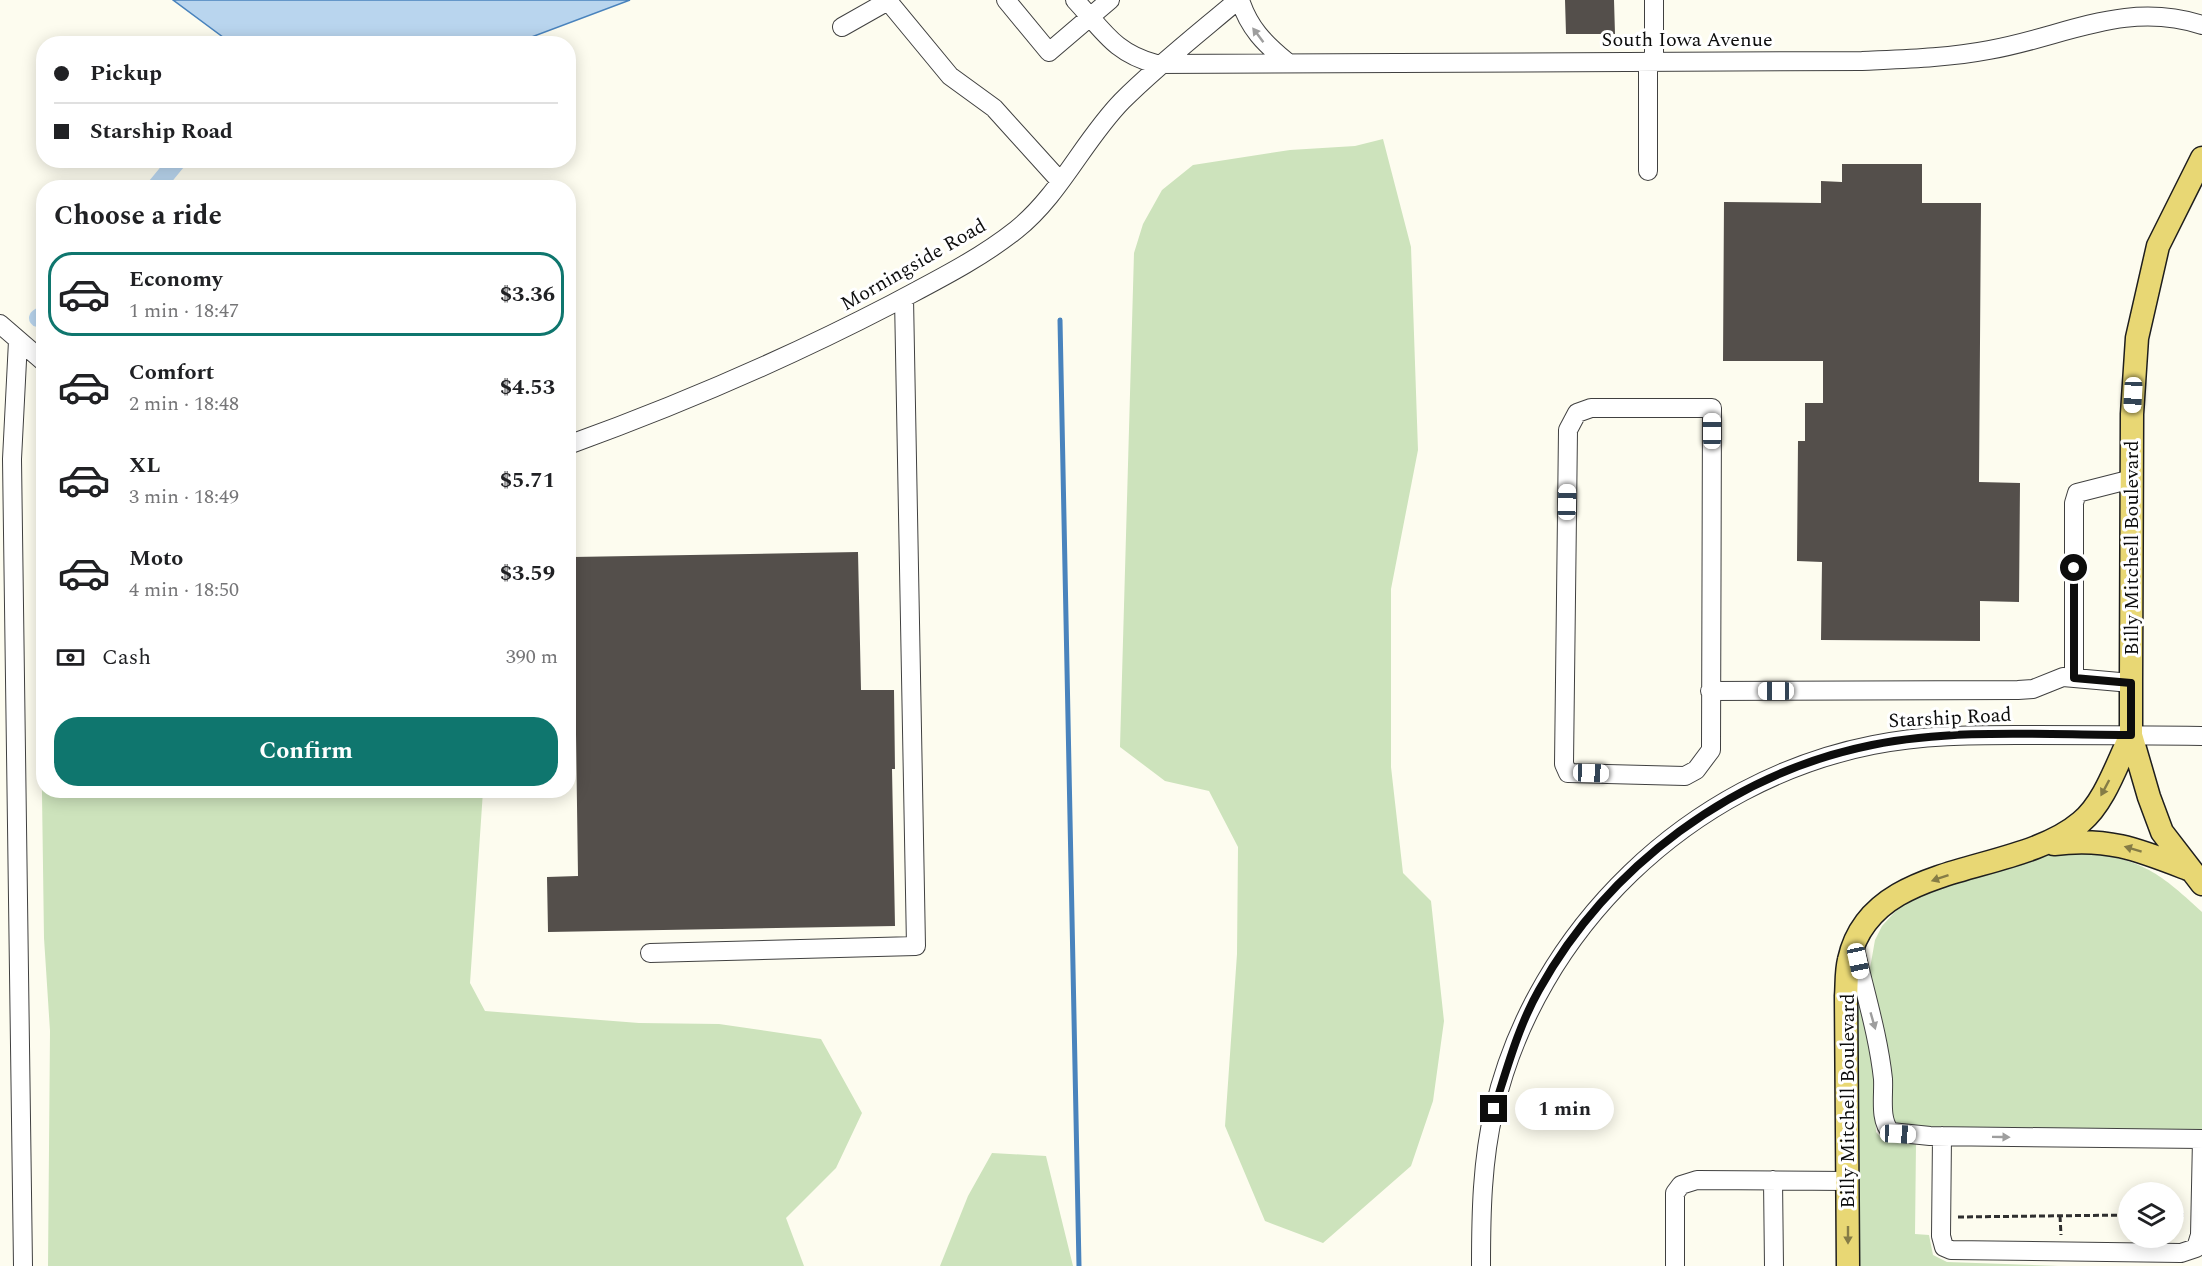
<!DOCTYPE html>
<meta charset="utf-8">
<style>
:root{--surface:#fff;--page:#f6f6f6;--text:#202124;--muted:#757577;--line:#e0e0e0;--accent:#0f766e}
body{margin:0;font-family:Spectral,serif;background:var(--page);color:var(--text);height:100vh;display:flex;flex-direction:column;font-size:22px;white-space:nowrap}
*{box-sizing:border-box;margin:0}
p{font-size:20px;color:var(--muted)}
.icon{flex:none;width:33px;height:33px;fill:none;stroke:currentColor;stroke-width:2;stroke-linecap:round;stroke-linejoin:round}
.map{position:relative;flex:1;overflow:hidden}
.side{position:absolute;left:36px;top:180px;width:540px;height:618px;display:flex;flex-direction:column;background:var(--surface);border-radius:24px;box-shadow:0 3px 15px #0003}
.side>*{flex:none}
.guide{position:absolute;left:36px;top:36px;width:540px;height:132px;border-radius:24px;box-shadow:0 3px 15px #0003;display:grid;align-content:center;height:132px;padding:0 18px;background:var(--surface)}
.tools{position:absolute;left:2118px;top:1182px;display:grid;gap:12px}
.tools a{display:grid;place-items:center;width:66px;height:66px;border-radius:50%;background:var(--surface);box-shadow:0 3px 15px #0003;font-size:30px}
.end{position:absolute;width:27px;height:27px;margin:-14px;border:8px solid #0d0d0d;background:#fff;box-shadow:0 0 0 3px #fff}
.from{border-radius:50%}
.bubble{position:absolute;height:42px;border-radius:21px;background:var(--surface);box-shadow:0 3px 15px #0003;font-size:20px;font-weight:700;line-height:42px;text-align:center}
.car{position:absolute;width:18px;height:36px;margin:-18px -9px;border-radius:8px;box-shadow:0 0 4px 2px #0007;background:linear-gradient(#fff 24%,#345 0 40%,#fff 0 76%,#345 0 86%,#fff 0)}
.guide b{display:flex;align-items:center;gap:21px;height:57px;font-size:22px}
.guide b+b{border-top:2px solid var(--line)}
.guide i{width:15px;height:15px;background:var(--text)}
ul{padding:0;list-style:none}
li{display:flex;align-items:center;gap:18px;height:84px;margin:0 12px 9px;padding:0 6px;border:3px solid transparent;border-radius:24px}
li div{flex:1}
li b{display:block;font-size:22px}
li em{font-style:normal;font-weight:700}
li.active{border-color:var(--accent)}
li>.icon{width:54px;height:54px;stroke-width:1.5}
h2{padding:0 18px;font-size:27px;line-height:72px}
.pay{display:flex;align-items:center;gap:15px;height:66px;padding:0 18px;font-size:22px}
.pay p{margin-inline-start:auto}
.button{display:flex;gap:12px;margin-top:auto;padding:12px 18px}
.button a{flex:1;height:69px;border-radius:24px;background:var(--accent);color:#fff;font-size:24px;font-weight:700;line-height:69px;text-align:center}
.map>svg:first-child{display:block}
.green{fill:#cde3bc}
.water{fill:#b9d5ee;stroke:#4983bd;stroke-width:1.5}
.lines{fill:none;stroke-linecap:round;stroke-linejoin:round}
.stream{stroke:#4983bd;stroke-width:5}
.canal{stroke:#b9d5ee;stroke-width:18}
.building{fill:#544f4b}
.minor-casing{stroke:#404040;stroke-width:20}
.major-casing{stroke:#1e1e1e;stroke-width:25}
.path{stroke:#2f2f2f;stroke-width:3;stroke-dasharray:6 3;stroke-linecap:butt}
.minor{stroke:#fff;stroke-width:18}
.major{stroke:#e8d774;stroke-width:22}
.oneway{fill:#9e9e9e}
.oneway2{fill:#857c46}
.route{stroke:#0d0d0d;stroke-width:8}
.labels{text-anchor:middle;stroke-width:6;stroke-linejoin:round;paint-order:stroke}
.street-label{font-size:20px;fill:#0d0d0d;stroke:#fff}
</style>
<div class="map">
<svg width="2202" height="1266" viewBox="0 0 2202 1266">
<rect width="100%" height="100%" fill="#fdfcef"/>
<path class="green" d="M1383,139L1411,247L1418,450L1391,589V767L1403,873L1431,901L1444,1021L1433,1101L1411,1166L1323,1243L1265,1221L1225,1126L1237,954L1238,847L1209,791L1165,781L1120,747L1134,253L1143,224L1162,190L1193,165L1290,150L1355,146Z
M43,465L44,790L483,791L470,983L485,1011L639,1023L719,1024L821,1039L862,1113L836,1168L786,1218L804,1266H48L50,1031L44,938L38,508Z
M2077,851C2140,859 2156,869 2202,912V1131L1916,1129L1894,1123L1869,974L1875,940L1882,926L1903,903L1973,876L2053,852Z
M1859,1005L1874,1061L1876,1132L1883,1140L1916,1143L1915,1234L1929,1235L1933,1255L1947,1262L2059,1266H1859L1857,1006Z
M992,1153L1046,1156L1073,1266H940L968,1196Z"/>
<path class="water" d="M173,0H630L513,44L231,43Z"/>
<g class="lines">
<path class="stream" d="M1060,320L1079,1266"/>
<path class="canal" d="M155,188L178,160
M38,318L44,314"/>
</g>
<path class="building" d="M1565,0H1614L1615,34H1566Z
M1842,164H1922V203H1981L1979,482L2020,483L2019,602L1980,601V641L1821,640L1822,562L1797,561L1798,441H1805V403H1823V361H1723L1724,202L1821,203V181L1842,182Z
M858,552L861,690H894L895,769H892L895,926L548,932L547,877L578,876L576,734L568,735V627H574L573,557Z"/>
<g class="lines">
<g class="minor-casing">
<path id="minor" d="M1006,0L1049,52L1110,0
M1075,0C1103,30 1114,53 1156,64L1862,61C1904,59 1947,58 1989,50C2064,37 2125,0 2202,25
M1240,0C1249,28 1264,43 1287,62
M1654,0V61
M842,27L888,1L950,76L994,108L1060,181
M1648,61V171
M0,324L44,362
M18,341L12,459L23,1266
M1591,408H1712L1711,750L1696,770L1685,776L1568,773L1564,764L1568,430L1577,413Z
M568,445C679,405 788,358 892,304C935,281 978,260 1016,230C1060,195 1083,141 1122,101C1158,65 1199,33 1238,0
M2074,678V503L2077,493L2132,479
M1710,691L2018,690L2033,689L2063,677L2131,683
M1854,944C1864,990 1878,1033 1883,1079C1884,1095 1879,1121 1891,1132L1930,1136L2202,1139
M650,953L916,946L904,298
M1942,1136L1941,1236L1944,1247L1951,1250L2181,1253L2196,1248L2200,1235L2202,1139
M1773,1180L1774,1266
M1481,1266C1481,1213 1482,1161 1494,1110C1536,929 1690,781 1873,745C1926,734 1980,735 2034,735C2090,735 2146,735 2202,736
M1675,1266V1193L1681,1185L1697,1180L1848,1181"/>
</g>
<g class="major-casing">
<path id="major" d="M2202,158L2158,246L2137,338L2132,414L2131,683V735L2149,797L2162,832L2202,884
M2054,844C2108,837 2139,850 2188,869
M1848,1266L1846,996C1847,985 1846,972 1849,960C1871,858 2015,878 2081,822C2105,802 2117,763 2131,735"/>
</g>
<path class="path" d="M2174,1215H2184
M2060,1216L2061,1235
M1958,1217L2128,1215"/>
<use href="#minor" class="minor"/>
<use href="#major" class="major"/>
</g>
<defs><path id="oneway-solid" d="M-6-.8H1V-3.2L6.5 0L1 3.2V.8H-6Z" transform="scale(1.5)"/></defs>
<g class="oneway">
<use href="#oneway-solid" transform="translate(1258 35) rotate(-127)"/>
<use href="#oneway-solid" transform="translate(1873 1021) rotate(74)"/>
<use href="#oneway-solid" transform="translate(2001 1137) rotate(1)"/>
</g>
<g class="oneway2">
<use href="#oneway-solid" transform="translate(2105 788) rotate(118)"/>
<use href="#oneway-solid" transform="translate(2133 849) rotate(-163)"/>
<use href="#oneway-solid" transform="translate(1940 878) rotate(161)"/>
<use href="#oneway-solid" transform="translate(1848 1235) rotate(90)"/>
</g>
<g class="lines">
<path class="route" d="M1494,1109C1507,1069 1518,1027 1539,990C1608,866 1733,773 1872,745C1956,728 2045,735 2131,735V683L2074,678V568"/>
</g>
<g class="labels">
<g class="street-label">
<text x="1687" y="46">South Iowa Avenue</text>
<text transform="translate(913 264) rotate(-30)" y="7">Morningside Road</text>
<text transform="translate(2131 548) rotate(-90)" y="7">Billy Mitchell Boulevard</text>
<text transform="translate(1950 717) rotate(-3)" y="7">Starship Road</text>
<text transform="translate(1847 1101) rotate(-90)" y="7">Billy Mitchell Boulevard</text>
</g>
</g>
</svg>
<div class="tools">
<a><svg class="icon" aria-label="layers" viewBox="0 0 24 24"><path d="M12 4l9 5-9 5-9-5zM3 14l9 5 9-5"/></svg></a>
</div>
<i class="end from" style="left:2074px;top:568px"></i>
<i class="end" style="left:1494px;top:1109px"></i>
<div class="bubble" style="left:1515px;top:1088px;width:99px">1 min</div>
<i class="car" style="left:2133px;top:395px;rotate:183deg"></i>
<i class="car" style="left:1712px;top:431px;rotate:0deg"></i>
<i class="car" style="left:1567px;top:502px;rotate:1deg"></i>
<i class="car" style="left:1776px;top:691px;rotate:270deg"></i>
<i class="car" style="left:1591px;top:773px;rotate:92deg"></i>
<i class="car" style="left:1858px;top:961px;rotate:168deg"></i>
<i class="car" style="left:1898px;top:1134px;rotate:93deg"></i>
<div class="guide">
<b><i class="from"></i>Pickup</b>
<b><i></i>Starship Road</b>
</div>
<section class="side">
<h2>Choose a ride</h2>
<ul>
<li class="active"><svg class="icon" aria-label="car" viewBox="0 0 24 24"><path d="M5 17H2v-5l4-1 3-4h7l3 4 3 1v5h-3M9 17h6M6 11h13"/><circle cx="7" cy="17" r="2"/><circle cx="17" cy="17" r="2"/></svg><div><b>Economy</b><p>1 min · 18:47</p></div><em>$3.36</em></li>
<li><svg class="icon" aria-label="car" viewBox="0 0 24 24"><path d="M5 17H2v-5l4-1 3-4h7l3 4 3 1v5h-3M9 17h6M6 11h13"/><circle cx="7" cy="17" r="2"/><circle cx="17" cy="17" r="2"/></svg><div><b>Comfort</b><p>2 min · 18:48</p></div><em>$4.53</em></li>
<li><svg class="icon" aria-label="car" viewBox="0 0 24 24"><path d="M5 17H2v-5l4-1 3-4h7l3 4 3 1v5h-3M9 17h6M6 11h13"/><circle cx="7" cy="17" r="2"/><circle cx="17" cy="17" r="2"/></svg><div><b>XL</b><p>3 min · 18:49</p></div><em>$5.71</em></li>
<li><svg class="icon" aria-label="car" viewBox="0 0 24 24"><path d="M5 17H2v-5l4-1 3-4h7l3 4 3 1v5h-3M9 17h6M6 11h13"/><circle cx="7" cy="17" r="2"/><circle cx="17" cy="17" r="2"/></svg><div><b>Moto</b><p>4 min · 18:50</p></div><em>$3.59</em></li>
</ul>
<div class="pay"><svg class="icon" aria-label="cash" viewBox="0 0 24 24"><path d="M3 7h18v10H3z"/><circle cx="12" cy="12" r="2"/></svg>Cash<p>390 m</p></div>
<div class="button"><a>Confirm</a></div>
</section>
</div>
